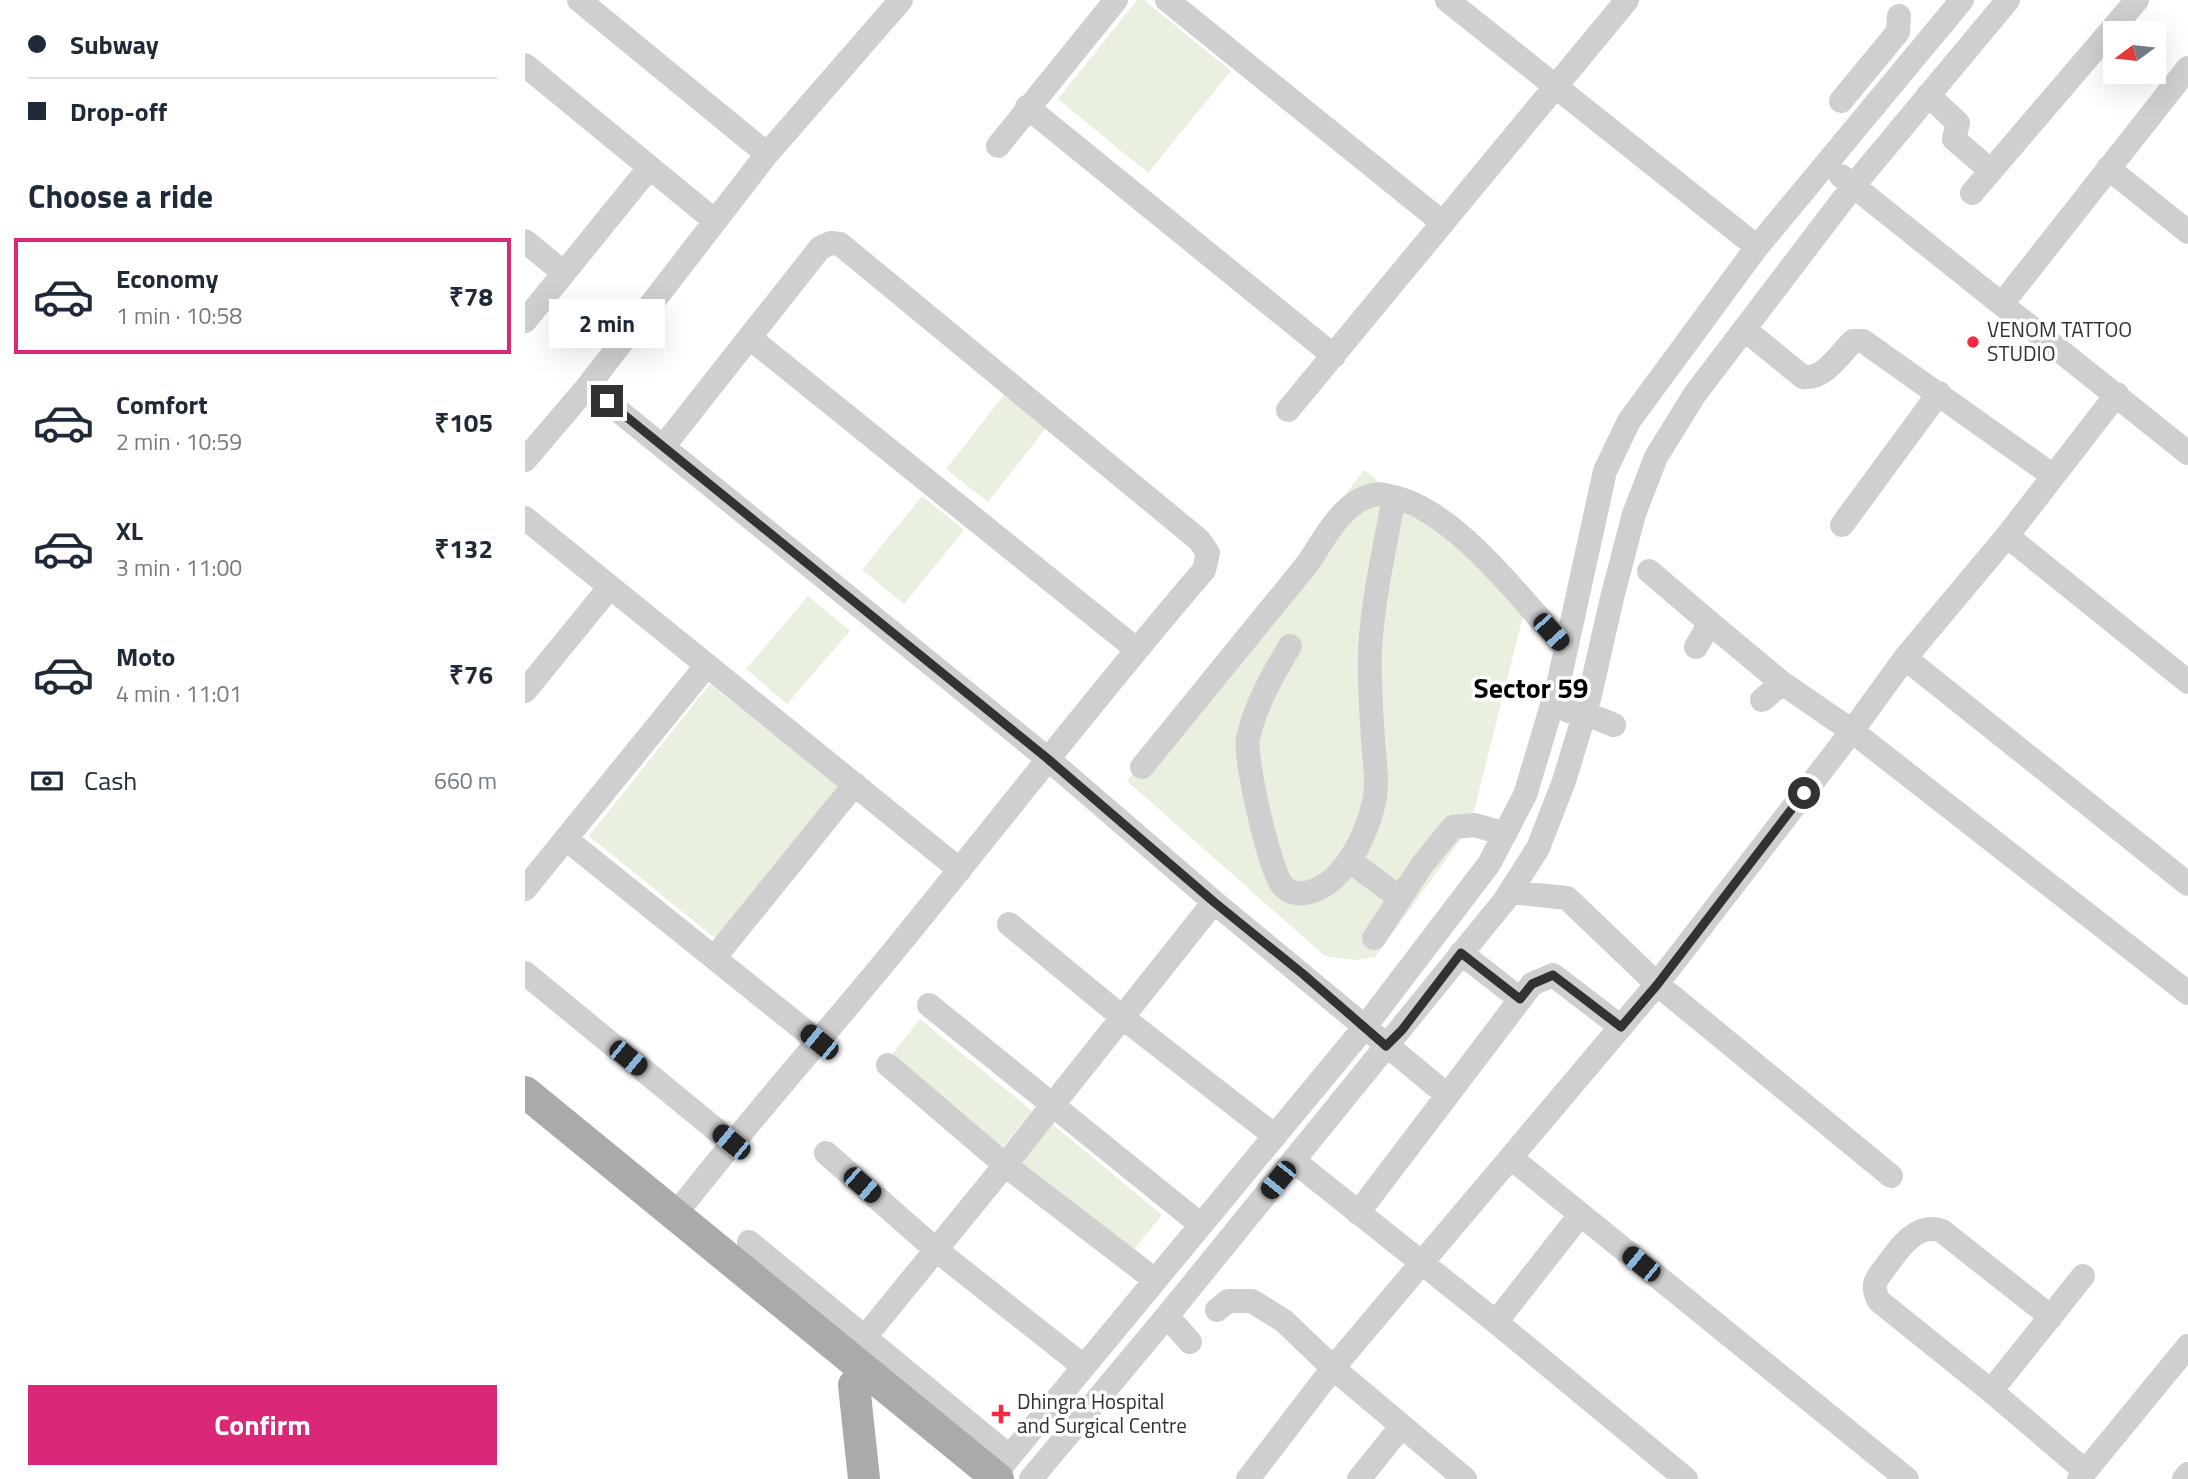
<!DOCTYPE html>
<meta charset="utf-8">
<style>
:root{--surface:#fff;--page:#f2f2f3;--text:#1f2937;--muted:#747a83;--line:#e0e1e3;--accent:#db2777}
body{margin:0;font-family:"Titillium Web",sans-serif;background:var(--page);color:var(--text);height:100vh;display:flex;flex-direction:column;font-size:26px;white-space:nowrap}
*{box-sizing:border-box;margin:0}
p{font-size:23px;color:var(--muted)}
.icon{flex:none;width:38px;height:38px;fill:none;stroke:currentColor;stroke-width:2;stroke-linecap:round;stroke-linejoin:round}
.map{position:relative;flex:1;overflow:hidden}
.details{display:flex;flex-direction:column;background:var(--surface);width:525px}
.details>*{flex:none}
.guide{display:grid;align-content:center;height:154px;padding:0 28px;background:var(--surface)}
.needle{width:46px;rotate:255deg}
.fabs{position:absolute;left:1578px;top:21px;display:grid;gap:14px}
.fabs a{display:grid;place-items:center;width:63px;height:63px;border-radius:0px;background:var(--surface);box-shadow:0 7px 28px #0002;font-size:35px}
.end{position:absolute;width:32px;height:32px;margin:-16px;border:9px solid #323232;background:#fff;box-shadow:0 0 0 4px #fff}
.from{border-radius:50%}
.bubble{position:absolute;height:49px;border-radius:0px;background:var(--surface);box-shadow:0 7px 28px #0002;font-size:23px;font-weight:700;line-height:49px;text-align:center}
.car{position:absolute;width:21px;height:42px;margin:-21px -10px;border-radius:9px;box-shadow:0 0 5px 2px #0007;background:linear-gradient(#222 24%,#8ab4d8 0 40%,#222 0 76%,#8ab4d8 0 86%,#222 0)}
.guide b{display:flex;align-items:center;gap:24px;height:66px;font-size:26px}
.guide b+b{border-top:2px solid var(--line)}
.guide i{width:18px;height:18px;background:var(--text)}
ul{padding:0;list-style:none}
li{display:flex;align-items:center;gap:21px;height:116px;margin:0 14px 10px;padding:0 14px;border:4px solid transparent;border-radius:0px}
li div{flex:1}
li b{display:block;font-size:26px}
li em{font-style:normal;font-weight:700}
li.selected{border-color:var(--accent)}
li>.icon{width:63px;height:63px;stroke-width:1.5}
h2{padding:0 28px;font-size:32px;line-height:84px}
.pay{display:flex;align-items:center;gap:18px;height:77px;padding:0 28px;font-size:26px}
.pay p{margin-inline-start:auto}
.primary-button{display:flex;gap:14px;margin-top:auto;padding:14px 28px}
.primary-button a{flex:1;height:80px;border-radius:0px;background:var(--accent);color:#fff;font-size:28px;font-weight:700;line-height:80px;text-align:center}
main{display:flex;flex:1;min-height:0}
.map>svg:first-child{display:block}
.green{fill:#eaf0e0}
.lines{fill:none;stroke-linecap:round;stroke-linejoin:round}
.minor{stroke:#cfcfcf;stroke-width:24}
.major{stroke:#aaa;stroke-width:32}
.route{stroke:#323232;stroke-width:9}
.poi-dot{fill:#f52845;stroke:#fff;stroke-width:2.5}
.labels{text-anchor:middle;stroke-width:7;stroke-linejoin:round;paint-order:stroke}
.poi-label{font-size:21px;fill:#323232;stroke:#fff;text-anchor:start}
.district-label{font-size:28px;font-weight:bold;fill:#000;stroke:#fff}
</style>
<main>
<section class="details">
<div class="guide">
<b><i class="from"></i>Subway</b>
<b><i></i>Drop-off</b>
</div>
<h2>Choose a ride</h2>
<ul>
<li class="selected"><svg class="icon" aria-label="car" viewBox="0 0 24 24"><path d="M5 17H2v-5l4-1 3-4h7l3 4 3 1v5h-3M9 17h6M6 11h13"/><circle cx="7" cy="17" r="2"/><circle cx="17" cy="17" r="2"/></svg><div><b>Economy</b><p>1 min · 10:58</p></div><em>₹78</em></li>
<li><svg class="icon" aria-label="car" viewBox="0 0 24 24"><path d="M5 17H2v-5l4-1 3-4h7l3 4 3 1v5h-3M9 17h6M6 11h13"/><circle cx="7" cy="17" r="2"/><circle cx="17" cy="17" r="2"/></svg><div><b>Comfort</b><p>2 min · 10:59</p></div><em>₹105</em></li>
<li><svg class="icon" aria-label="car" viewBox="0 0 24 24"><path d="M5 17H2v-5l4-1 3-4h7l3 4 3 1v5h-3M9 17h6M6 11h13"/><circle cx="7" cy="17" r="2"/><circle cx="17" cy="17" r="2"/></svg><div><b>XL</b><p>3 min · 11:00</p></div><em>₹132</em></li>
<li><svg class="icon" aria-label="car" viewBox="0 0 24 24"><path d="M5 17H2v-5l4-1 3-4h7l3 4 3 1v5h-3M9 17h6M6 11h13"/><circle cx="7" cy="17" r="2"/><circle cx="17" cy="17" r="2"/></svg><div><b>Moto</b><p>4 min · 11:01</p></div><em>₹76</em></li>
</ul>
<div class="pay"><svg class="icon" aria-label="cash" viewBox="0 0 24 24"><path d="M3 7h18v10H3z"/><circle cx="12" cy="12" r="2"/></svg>Cash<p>660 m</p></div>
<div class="primary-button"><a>Confirm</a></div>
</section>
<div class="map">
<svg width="1663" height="1479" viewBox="0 0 1663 1479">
<rect width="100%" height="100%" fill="#fff"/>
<path class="green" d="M612,0H619L706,71L623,173L533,99Z
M482,391L524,424L463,502L421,469Z
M839,470L1002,600L945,827L850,957L831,960L800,956L602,781Z
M397,496L439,530L379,604L337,570Z
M283,596L325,631L262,704L221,669Z
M185,684L313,786L191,939L64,836Z
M395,1019L507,1111L476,1149L365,1057Z
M526,1123L637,1215L607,1252L495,1161Z"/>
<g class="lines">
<path class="minor" d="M54,0L242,154
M642,0L918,223
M922,0L1232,247
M0,65L190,221
M1403,95L1433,123L1429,139L1466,171
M1316,101L1373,32L1374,16
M502,107L809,356
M473,146L591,0
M1583,168L1663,232
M1316,176L1663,453
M1447,193L1612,0
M0,241L39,273
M1477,304L1663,68
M0,321L124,168
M1219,329L1278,377C1299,380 1314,355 1328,341H1338L1527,475
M225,338L611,649
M63,386L523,759L689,902L922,1095
M763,410L1102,0
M138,447L295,248L306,243L315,244L674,540L683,553L679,570C575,691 478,817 377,941C302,1033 223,1121 150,1215
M0,460L63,386L242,154L376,0
M0,518L435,870
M1317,525L1414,393
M1482,536L1663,682
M1124,571L1185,623
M765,646C748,674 730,706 723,738C719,757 745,873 758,886C774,903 802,887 814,873C832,854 845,824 850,797C853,778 849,758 848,739C846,709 844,679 845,649C848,598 860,547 869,497
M1171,647L1185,623L1257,683L1327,731L1663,993
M1380,658L1663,884
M0,691L85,587
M1237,700L1257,683
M1043,711L1059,713L1089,725
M617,767L783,563C799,539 817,502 848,495C853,493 859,495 864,496C927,506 999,602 1041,649
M41,839L294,1042
M825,861L875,898
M0,889L182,665
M985,892L1042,898L1132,984L1366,1176
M484,924L597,1017L750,1136
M849,938L897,865L928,827L950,825L980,834
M936,953L995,999
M190,957L330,784
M0,973L206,1142
M404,1005L676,1225
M363,1065L480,1165L630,1280
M301,1153L410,1249L558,1366
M986,1158L1382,1479
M769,1161L971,1322L1161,1479
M833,1213L1007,984L1028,975L1096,1027
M224,1242L484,1456
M692,1310L703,1301H727L759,1321L808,1368L940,1479
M642,1316L665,1342
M1526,1317L1417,1231C1388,1220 1369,1257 1353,1277C1348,1286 1349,1291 1354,1301L1466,1391L1560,1471
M971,1322L1055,1215
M340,1337L480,1165L689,902
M1466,1391L1558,1276
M466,1479L839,1028L964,864L1000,795L1014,749L1034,681L1080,471L1104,421L1232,247L1437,0
M506,1479L642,1316L980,900L1013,848L1039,781L1064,699L1087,598L1109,514L1131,457L1170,394L1329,185L1483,0
M723,1479L808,1368L1132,984L1327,731L1380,658L1482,536L1592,394
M834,1479L876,1427
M1554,1479L1663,1346
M1659,1479L1663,1474"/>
<path class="major" d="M0,1092L473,1479
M329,1385L339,1479"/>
</g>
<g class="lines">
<path class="route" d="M82,401L523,759L689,902L778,974L861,1046L877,1030L936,953L995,999L1007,984L1028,975L1096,1027L1132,985L1279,793"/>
</g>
<g class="poi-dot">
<circle cx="1448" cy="342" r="7"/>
<path d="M472.5 1403.5h7v7h7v7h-7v7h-7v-7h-7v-7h7z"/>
</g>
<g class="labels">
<g class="poi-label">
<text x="1462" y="337">VENOM TATTOO<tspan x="1462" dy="24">STUDIO</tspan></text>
<text x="492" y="1409">Dhingra Hospital<tspan x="492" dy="24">and Surgical Centre</tspan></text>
</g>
<g class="district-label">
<text x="1006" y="698">Sector 59</text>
</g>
</g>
</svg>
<div class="fabs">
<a><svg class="needle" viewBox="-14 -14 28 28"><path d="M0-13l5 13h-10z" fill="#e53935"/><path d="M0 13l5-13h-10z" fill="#747a83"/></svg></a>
</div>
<i class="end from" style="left:1279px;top:793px"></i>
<i class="end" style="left:82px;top:401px"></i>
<div class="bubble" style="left:24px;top:299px;width:116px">2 min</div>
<i class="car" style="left:1026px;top:632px;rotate:138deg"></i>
<i class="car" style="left:294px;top:1042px;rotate:309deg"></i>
<i class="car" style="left:103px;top:1058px;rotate:129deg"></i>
<i class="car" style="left:206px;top:1142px;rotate:309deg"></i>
<i class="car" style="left:753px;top:1180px;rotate:219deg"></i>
<i class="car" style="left:337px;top:1185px;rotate:131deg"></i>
<i class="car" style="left:1116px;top:1264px;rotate:309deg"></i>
</div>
</main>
